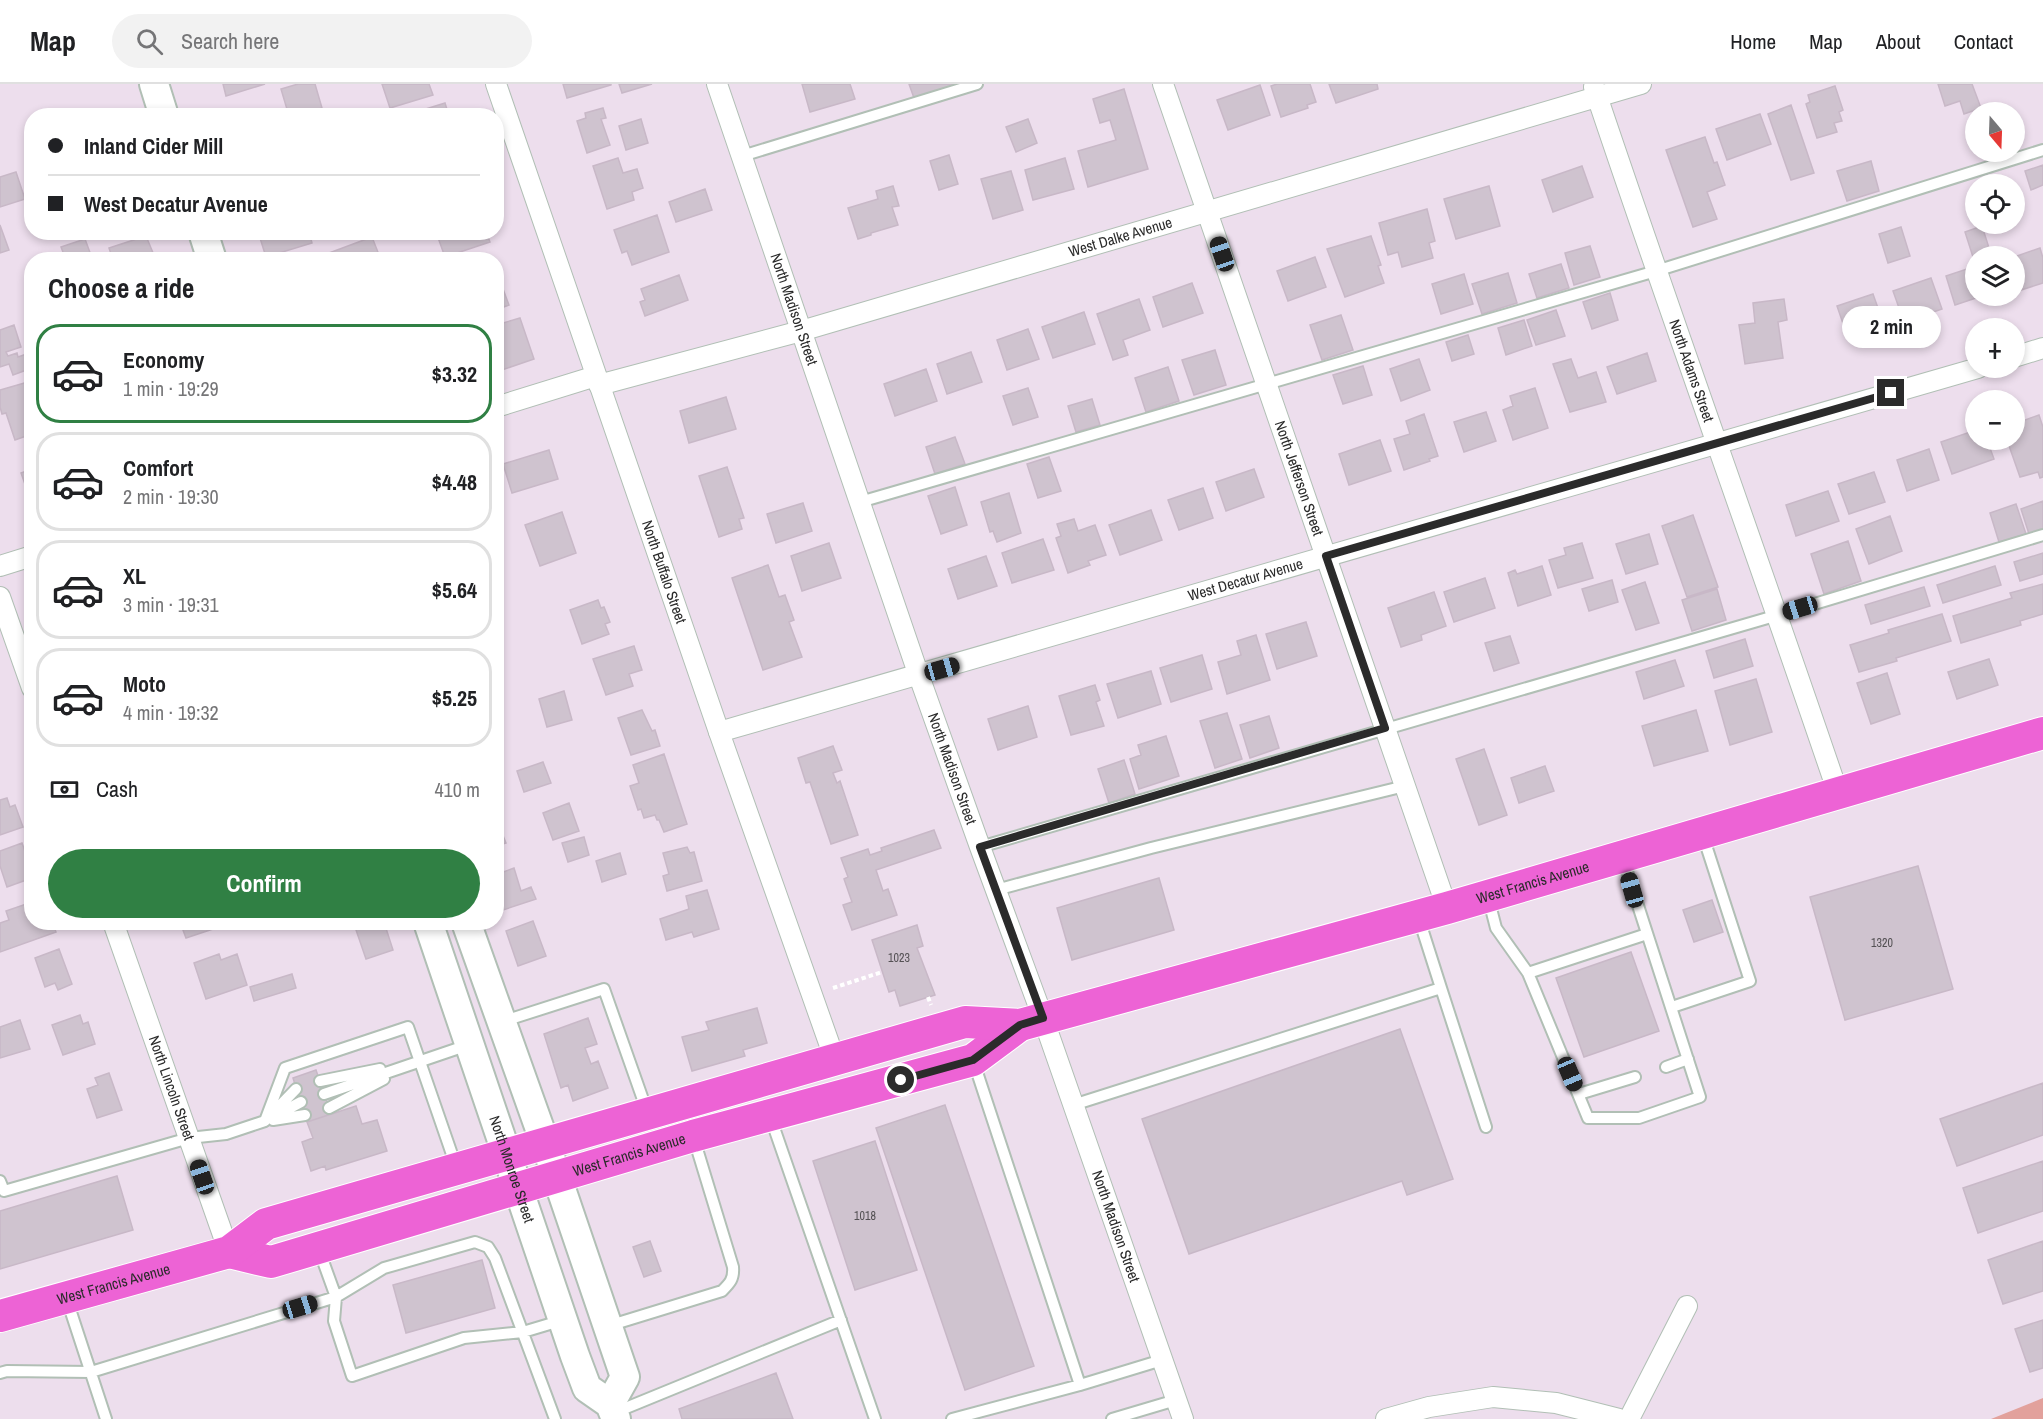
<!DOCTYPE html>
<meta charset="utf-8">
<style>
:root{--surface:#fff;--page:#f2f2f2;--text:#202124;--muted:#757577;--line:#e0e0e0;--accent:#308044}
body{margin:0;font-family:"Archivo Narrow",sans-serif;background:var(--page);color:var(--text);height:100vh;display:flex;flex-direction:column;font-size:22px;white-space:nowrap}
*{box-sizing:border-box;margin:0}
p{font-size:20px;color:var(--muted)}
.icon{flex:none;width:33px;height:33px;fill:none;stroke:currentColor;stroke-width:2;stroke-linecap:round;stroke-linejoin:round}
.map{position:relative;flex:1;overflow:hidden}
.side{position:absolute;left:24px;top:168px;width:480px;height:678px;display:flex;flex-direction:column;background:var(--surface);border-radius:24px;box-shadow:0 3px 9px #0003}
.side>*{flex:none}
.guide{position:absolute;left:24px;top:24px;width:480px;height:132px;border-radius:24px;box-shadow:0 3px 9px #0003;display:grid;align-content:center;height:132px;padding:0 24px;background:var(--surface)}
.needle{width:39px;rotate:161deg}
.tools{position:absolute;left:1965px;top:18px;display:grid;gap:12px}
.tools a{display:grid;place-items:center;width:60px;height:60px;border-radius:50%;background:var(--surface);box-shadow:0 3px 9px #0003;font-size:30px}
.end{position:absolute;width:27px;height:27px;margin:-14px;border:8px solid #2b2b2b;background:#fff;box-shadow:0 0 0 3px #fff}
.from{border-radius:50%}
.bubble{position:absolute;height:42px;border-radius:21px;background:var(--surface);box-shadow:0 3px 9px #0003;font-size:20px;font-weight:700;line-height:42px;text-align:center}
.car{position:absolute;width:18px;height:36px;margin:-18px -9px;border-radius:8px;box-shadow:0 0 4px 2px #0007;background:linear-gradient(#222 24%,#8ab4d8 0 40%,#222 0 76%,#8ab4d8 0 86%,#222 0)}
.guide b{display:flex;align-items:center;gap:21px;height:57px;font-size:22px}
.guide b+b{border-top:2px solid var(--line)}
.guide i{width:15px;height:15px;background:var(--text)}
ul{padding:0;list-style:none}
li{display:flex;align-items:center;gap:18px;height:99px;margin:0 12px 9px;padding:0 12px;border:3px solid var(--line);border-radius:24px}
li div{flex:1}
li b{display:block;font-size:22px}
li em{font-style:normal;font-weight:700}
li.active{border-color:var(--accent)}
li>.icon{width:54px;height:54px;stroke-width:1.5}
h2{padding:0 24px;font-size:27px;line-height:72px}
.pay{display:flex;align-items:center;gap:15px;height:66px;padding:0 24px;font-size:22px}
.pay p{margin-inline-start:auto}
.primary-button{display:flex;gap:12px;margin-top:auto;padding:12px 24px}
.primary-button a{flex:1;height:69px;border-radius:36px;background:var(--accent);color:#fff;font-size:24px;font-weight:700;line-height:69px;text-align:center}
header{display:flex;align-items:center;gap:36px;box-sizing:border-box;height:84px;padding:0 30px;background:var(--surface);border-bottom:2px solid var(--line)}
header strong{font-size:28px}
nav{display:flex;gap:33px;margin-inline-start:auto;font-size:21px}
.search{width:420px;height:54px;background:var(--page);display:flex;align-items:center;gap:15px;box-sizing:border-box;padding:0 21px;border-radius:33px;color:var(--muted);font-size:22px}
.map>svg:first-child{display:block}
.green{fill:#e2a19c}
.building{fill:#cfc3cf;stroke:#c8b8c7;stroke-width:1.5}
.lines{fill:none;stroke-linecap:round;stroke-linejoin:round}
.lane-casing{stroke:#b1bfb5;stroke-width:14}
.street-casing{stroke:#b1bfb5;stroke-width:22}
.secondary-casing{stroke:#b1bfb5;stroke-width:32}
.primary-casing{stroke:#fff;stroke-width:34}
.path{stroke:#fff;stroke-width:4;stroke-dasharray:4.5 3;stroke-linecap:butt}
.lane{stroke:#fff;stroke-width:10}
.street{stroke:#fff;stroke-width:20}
.secondary{stroke:#fff;stroke-width:28}
.primary{stroke:#ed63d5;stroke-width:32}
.route{stroke:#2b2b2b;stroke-width:8}
.labels{text-anchor:middle;stroke-width:5;stroke-linejoin:round;paint-order:stroke}
.number-label{font-size:12px;fill:#545154}
.street-label{font-size:15px;fill:#2b2b2b;stroke:#fff}
</style>
<header>
<strong>Map</strong>
<div class="search"><svg class="icon" aria-label="search" viewBox="0 0 24 24"><circle cx="10" cy="10" r="6"/><path d="M15 15l6 6"/></svg>Search here</div>
<nav><a>Home</a><a>Map</a><a>About</a><a>Contact</a></nav>
</header>
<div class="map">
<svg width="2043" height="1335" viewBox="0 0 2043 1335">
<rect width="100%" height="100%" fill="#eddeed"/>
<path class="green" d="M2043,1314V1335H1991Z"/>
<path class="building" d="M223,0H265L226,12Z
M298,0H315L322,24L297,32H289L281,5Z
M382,0H429L433,11L390,24Z
M563,0H611V1L567,14Z
M619,0H652L622,9Z
M802,0H850L855,15L810,28Z
M909,0H957L914,14Z
M1277,0H1310L1316,18L1307,21L1308,24L1281,33L1271,2Z
M1329,0H1377L1378,5L1336,19Z
M1938,0H1972L1981,24L1964,30L1960,17L1945,22Z
M1260,1L1270,31L1228,46L1217,16Z
M1835,2L1843,26L1839,28L1842,37L1834,39L1837,48L1817,54L1806,20L1810,18L1808,11Z
M1124,5L1148,85L1088,103L1078,67L1116,56L1110,36L1100,39L1093,15Z
M445,19L449,32H417L416,28Z
M1791,21L1814,89L1791,96L1768,30Z
M603,24L606,34L601,35L610,61L587,69L577,37L586,34L585,29Z
M253,25L255,32H234Z
M1760,30L1771,60L1727,76L1716,45Z
M641,35L648,59L626,66L619,42Z
M1028,35L1037,59L1016,68L1006,43Z
M1705,53L1714,79L1717,78L1725,101L1707,108L1717,135L1693,143L1666,66Z
M949,71L958,100L939,106L930,77Z
M618,74L623,89L637,85L643,104L632,108L634,116L607,125L593,82Z
M1065,74L1074,105L1033,116L1025,86Z
M1871,77L1879,107L1847,117L1837,87Z
M2043,81V101L2031,106L2025,87Z
M1582,82L1593,113L1553,128L1542,96Z
M1011,87L1023,126L993,135L981,95Z
M16,88L25,115L0,123V93Z
M893,102L899,122L892,123L898,141L871,149V151L858,155L848,124L878,115L876,107Z
M1489,102L1500,142L1456,155L1444,115Z
M705,105L712,126L676,138L669,118Z
M1427,125L1435,157L1429,159L1433,174L1402,183L1398,168L1388,171L1379,139Z
M657,131L669,168L632,181L627,167L622,169L614,146Z
M0,141L9,166L0,169Z
M1982,142L1990,167L1973,173L1965,148Z
M1901,143L1910,172L1888,179L1879,150Z
M266,148H309L312,159L266,173L260,154L267,152Z
M436,148H486L490,158L445,173Z
M146,152L156,176H129L128,172L113,176L109,164Z
M1371,152L1381,181L1378,182L1384,199L1345,213L1327,165Z
M372,153L381,176H331L329,169Z
M85,155L92,174L66,176L61,163Z
M1590,162L1600,193L1574,201L1565,169Z
M2040,164L2043,174V199L2018,207L2014,196V173Z
M1315,173L1326,203L1288,217L1277,187Z
M1561,180L1569,204L1537,214L1529,190Z
M1976,182V212H1982L1955,221L1946,192Z
M1508,189L1517,219L1482,230L1472,200Z
M1464,190L1473,220L1441,230L1432,200Z
M679,191L688,216L645,232L640,218L645,216L641,205Z
M1931,194L1942,225L1904,238L1893,207Z
M1192,199L1203,229L1163,243L1153,213Z
M503,205L509,221L496,226V208Z
M1610,209L1618,236L1592,245L1583,218Z
M1873,210L1884,241L1848,254L1837,222Z
M1139,215L1150,246L1123,256L1128,271L1113,276L1097,230Z
M1784,215L1787,236L1778,238L1783,274L1745,280L1739,241L1755,239L1753,219Z
M1556,226L1565,252L1536,261L1527,236Z
M1084,228L1095,260L1053,274L1042,243Z
M1341,231L1353,266L1322,276L1310,241Z
M520,234L534,275L496,288V241Z
M1524,236L1532,262L1506,271L1498,244Z
M14,241L21,263L6,268L8,272L17,269L18,273L32,268V284L13,291L9,280L0,283V246Z
M1028,245L1039,275L1007,286L997,256Z
M1468,251L1474,270L1452,277L1446,258Z
M1215,266L1226,301L1194,311L1182,276Z
M971,268L982,298L947,310L937,280Z
M1647,269L1656,297L1617,310L1607,283Z
M1419,275L1430,306L1401,317L1390,285Z
M1571,275L1578,294L1596,288L1606,318L1570,328L1553,280Z
M1363,282L1372,311L1343,320L1333,291Z
M1168,283L1179,317L1146,328L1135,294Z
M926,285L937,317L895,332L884,300Z
M28,298L32,309V350L15,356L6,329L2,330L0,323V306Z
M1028,304L1038,333L1013,341L1003,312Z
M1535,304L1548,344L1513,356L1503,326L1513,322L1510,312Z
M726,313L736,345L689,359L680,327Z
M1092,315L1100,341L1076,348L1068,322Z
M1486,328L1496,357L1464,368L1454,338Z
M1424,330L1438,372L1429,375L1430,377L1404,386L1394,355L1410,350L1406,337Z
M2039,331L2043,343V393L2040,394L2038,388L2020,393L2007,356H2014V340Z
M1976,346V356H1987L1994,375L1952,390L1941,358Z
M955,353L965,380L935,390L926,363Z
M1380,356L1391,387L1349,401L1339,370Z
M1929,365L1939,396L1907,407L1897,376Z
M549,366L558,395L512,409L503,380Z
M1049,373L1061,407L1038,414L1027,380Z
M727,383L744,434L739,435L742,445L719,453L699,392Z
M32,385V420L21,389Z
M1254,385L1264,413L1226,427L1216,398Z
M1874,388L1885,418L1849,430L1838,400Z
M955,403L967,441L941,450L928,412Z
M1203,404L1213,434L1179,446L1168,416Z
M1828,407L1839,437L1796,452L1786,421Z
M1009,409L1021,449L997,458L993,447L990,448L981,418Z
M2043,417V446L2029,450L2021,425Z
M803,419L812,447L776,459L767,430Z
M2016,420L2026,450L1999,458L1990,429Z
M1151,426L1162,456L1120,471L1109,441Z
M562,428L576,469L540,482L525,441Z
M1693,431L1718,503L1687,513L1662,442Z
M1890,432L1902,467L1869,480L1856,445Z
M1074,435L1078,447L1095,441L1106,471L1088,477L1090,481L1068,489L1056,454L1061,452L1057,440Z
M1649,450L1658,480L1626,490L1616,460Z
M1043,455L1054,486L1012,499L1002,469Z
M1848,457L1861,497L1824,510L1811,470Z
M829,459L841,494L802,507L791,472Z
M1582,459L1593,494L1558,504L1549,476L1566,471L1564,464Z
M2043,469V490L2020,497L2014,478Z
M986,472L997,502L958,515L948,485Z
M768,481L779,513L785,511L794,536L789,538L802,573L763,586L732,494Z
M1542,482L1551,511L1518,522L1508,489L1515,486L1517,490Z
M1995,482L2001,501L1943,519L1937,501Z
M1485,494L1495,524L1454,538L1444,508Z
M1612,496L1618,518L1589,527L1582,505Z
M1645,498L1659,539L1636,546L1622,506Z
M2043,500V530L2020,537L2021,541L1961,559L1953,532L2012,514L2010,509Z
M1924,503L1930,522L1871,540L1865,521Z
M1717,505L1726,536L1692,547L1682,516Z
M1434,508L1446,542L1421,551L1422,556L1401,563L1388,524Z
M598,516L601,524L604,523L610,538L605,540L609,550L582,560L570,526Z
M1942,530L1951,557L1896,574L1897,577L1859,588L1850,561L1889,549L1888,546Z
M1306,538L1317,572L1277,585L1266,550Z
M1256,551L1270,596L1227,610L1218,578L1241,571L1237,557Z
M1510,552L1519,579L1494,587L1485,559Z
M1745,555L1753,582L1714,594L1706,567Z
M634,562L642,586L629,590L633,602L606,611L593,575Z
M1202,571L1212,605L1171,618L1160,584Z
M1989,575L1998,601L1957,615L1948,588Z
M1675,576L1684,602L1644,615L1636,588Z
M1151,587L1161,620L1118,634L1107,600Z
M1887,589L1900,630L1871,640L1857,599Z
M1756,595L1772,648L1730,661L1715,607Z
M1095,601L1100,616L1096,618L1104,642L1071,651L1059,612Z
M564,607L572,636L547,643L539,615Z
M1028,622L1037,653L998,666L988,635Z
M642,626L652,647L655,646L660,662L631,671L618,634Z
M1696,626L1708,667L1654,682L1642,642Z
M1227,629L1242,675L1215,684L1200,637Z
M1269,632L1279,664L1250,674L1240,641Z
M1166,652L1179,692L1139,705L1130,675L1141,671L1138,661Z
M833,662L842,686L833,689L837,699L840,697L858,751L831,760L810,698L806,699L798,674Z
M1484,665L1507,731L1479,741L1456,675Z
M664,670L687,740L664,748L659,736H657L655,731L644,734L641,725L638,726L630,702L639,699L633,681Z
M1124,676L1135,710L1109,719L1098,685Z
M543,678L551,699L524,708L517,687Z
M1545,682L1554,707L1519,719L1511,694Z
M7,714L10,723L15,721L23,743L0,751V716Z
M569,719L579,747L553,756L543,729Z
M496,734L506,759L496,762Z
M934,746L941,764L876,786L883,807L888,805L897,831L852,846L843,821L852,818L844,795L848,793L841,774L868,765L870,771L882,767L881,764Z
M584,753L589,771L568,778L562,759Z
M22,759L32,787V794L7,803L0,782V767Z
M687,763L690,769L694,768L702,797L667,807L663,792L669,790L663,769Z
M620,769L626,790L602,798L596,777Z
M1918,782L1953,905L1845,936L1810,813Z
M514,784L521,807L531,803L536,815L497,828L496,786L498,790Z
M1159,794L1174,846L1072,876L1057,824Z
M707,806L719,845L694,853L692,848L666,856L660,835L689,825L686,812Z
M1712,816L1723,848L1694,858L1683,826Z
M32,818V838H52L56,848L0,868V839L9,836L6,827Z
M533,837L546,872L518,882L506,847Z
M180,838H211L213,845L186,854Z
M367,838H384L393,866L366,875L355,843Z
M917,841L923,862L917,864L935,911L900,922L895,906L889,908L872,856Z
M59,865L72,900L58,906L55,899L45,903L35,874Z
M1631,868L1659,947L1584,973L1556,894Z
M219,870L221,876L237,870L247,901L206,915L194,879Z
M292,890L296,904L254,917L250,903Z
M757,924L767,959L743,966L745,972L692,987L682,953L709,946L706,938Z
M80,931L83,940L88,938L95,960L63,971L52,941Z
M588,934L597,960L585,964L591,980L598,977L608,1004L573,1017L568,1001L561,1004L544,950Z
M20,936L30,965L0,974V943Z
M1400,945L1453,1095L1407,1111L1402,1097L1189,1170L1142,1035Z
M316,986L331,1030L307,1038L293,994Z
M109,989L122,1026L97,1034L87,1005L98,1001L95,994Z
M2043,999V1051L1957,1082L1940,1035Z
M945,1021L1034,1282L965,1306L876,1044Z
M356,1022L362,1040L377,1036L387,1067L326,1086L325,1082L311,1087L302,1058L313,1054L307,1038Z
M875,1057L917,1186L855,1206L813,1077Z
M2043,1077V1127L1978,1149L1963,1104Z
M117,1092L133,1146L0,1185V1127Z
M650,1157L661,1187L644,1193L633,1163Z
M2043,1157V1207L2003,1220L1988,1176Z
M482,1176L495,1224L406,1249L393,1201Z
M2043,1236V1284L2030,1288L2015,1245Z
M776,1289L793,1335H682L679,1325Z"/>
<g class="lines">
<g class="lane-casing">
<path id="lane" d="M742,72L977,0
M860,418L1656,187L2043,66
M980,763L1778,531L2043,451
M996,806L1151,764L1405,702
M1488,813L1496,844L1528,889L1588,1034H1639L1700,1013L1623,775
M1419,835L1441,904
M1528,889L1647,850
M1672,923L1750,897L1703,752
M501,938L604,905L647,1027
M974,979L1080,1301
M1666,983L1688,975
M320,997L380,985
M324,1010L468,961
M1579,1010L1635,993
M1073,1021L1441,904L1486,1043
M329,1024L384,995
M273,1033L301,1018
M267,1035L296,1005
M771,1035L875,1335
M273,1036L305,1031
M0,1097L4,1107L189,1054L226,1050L265,1037L285,984L408,943L456,1082
M319,1166L336,1213L334,1237L352,1292L464,1254L523,1248L563,1236
M67,1216L106,1335
M608,1242L722,1207C730,1199 734,1195 733,1183L694,1055
M0,1289L7,1287L91,1288L336,1213L384,1184L475,1158L488,1163L495,1174L555,1335
M616,1328L841,1236
M952,1335L1080,1301L1162,1276
M1112,1335L1176,1316"/>
</g>
<g class="street-casing">
<g id="street">
<path id="s1" d="M496,0L719,648L835,976"/>
<path id="s2" d="M717,0L919,592L980,763L1043,934L1183,1335"/>
<path id="s3" d="M1163,0L1447,824"/>
<path id="s4" d="M1594,3C1673,239 1758,473 1838,709"/>
<path d="M2014,273L2043,264"/>
<path id="s5" d="M599,301L801,247L1641,0"/>
<path d="M496,323L596,292"/>
<path d="M0,482L32,472"/>
<path d="M0,513L32,604"/>
<path id="s6" d="M719,648L1978,284"/>
<path id="s7" d="M113,838L229,1168"/>
<path d="M1386,1335L1429,1323L1493,1313L1556,1319L1619,1335"/>
<path d="M1629,1335L1687,1222"/>
</g>
</g>
<g class="secondary-casing">
<g id="secondary">
<path d="M154,0L164,32"/>
<path d="M203,148L212,176"/>
<path id="s8" d="M428,838L575,1272L587,1304L610,1320L616,1335"/>
<path d="M466,838L557,1093L625,1293L610,1320"/>
</g>
</g>
<g class="primary-casing">
<g id="primary">
<path id="s9" d="M229,1168L271,1178L693,1052L973,976L1020,941"/>
<path id="s10" d="M0,1232L229,1168L266,1140L965,938L1020,941L1447,824L2043,649"/>
</g>
</g>
<path class="path" d="M833,904L882,888
M928,913L931,921"/>
<use href="#lane" class="lane"/>
<use href="#street" class="street"/>
<use href="#secondary" class="secondary"/>
<use href="#primary" class="primary"/>
</g>
<g class="lines">
<path class="route" d="M901,996L973,976L1020,941L1043,934L980,763L1385,644L1326,472L1891,309"/>
</g>
<g class="labels">
<g class="number-label">
<text x="1882" y="863">1320</text>
<text x="899" y="878">1023</text>
<text x="865" y="1136">1018</text>
</g>
<g class="street-label">
<text dy="5" stroke="none"><textPath href="#s5" startOffset="542">West Dalke Avenue</textPath></text>
<text dy="5" stroke="none"><textPath href="#s2" startOffset="238">North Madison Street</textPath></text>
<text dy="5" stroke="none"><textPath href="#s4" startOffset="300">North Adams Street</textPath></text>
<text dy="5" stroke="none"><textPath href="#s3" startOffset="417">North Jefferson Street</textPath></text>
<text dy="5" stroke="none"><textPath href="#s1" startOffset="516">North Buffalo Street</textPath></text>
<text dy="5" stroke="none"><textPath href="#s6" startOffset="548">West Decatur Avenue</textPath></text>
<text dy="5" stroke="none"><textPath href="#s2" startOffset="724">North Madison Street</textPath></text>
<text dy="5" stroke="none"><textPath href="#s10" startOffset="1599">West Francis Avenue</textPath></text>
<text dy="5" stroke="none"><textPath href="#s7" startOffset="176">North Lincoln Street</textPath></text>
<text dy="5" stroke="none"><textPath href="#s9" startOffset="417">West Francis Avenue</textPath></text>
<text dy="5" stroke="none"><textPath href="#s8" startOffset="261">North Monroe Street</textPath></text>
<text dy="5" stroke="none"><textPath href="#s2" startOffset="1210">North Madison Street</textPath></text>
<text dy="5" stroke="none"><textPath href="#s10" startOffset="118">West Francis Avenue</textPath></text>
</g>
</g>
</svg>
<div class="tools">
<a><svg class="needle" viewBox="-14 -14 28 28"><path d="M0-13l5 13h-10z" fill="#e53935"/><path d="M0 13l5-13h-10z" fill="#757577"/></svg></a>
<a><svg class="icon" aria-label="locate" viewBox="0 0 24 24"><circle cx="12" cy="12" r="6"/><path d="M12 2v4M12 18v4M2 12h4M18 12h4"/></svg></a>
<a><svg class="icon" aria-label="layers" viewBox="0 0 24 24"><path d="M12 4l9 5-9 5-9-5zM3 14l9 5 9-5"/></svg></a>
<a>+</a>
<a>−</a>
</div>
<i class="end from" style="left:901px;top:996px"></i>
<i class="end" style="left:1891px;top:309px"></i>
<div class="bubble" style="left:1842px;top:222px;width:99px">2 min</div>
<i class="car" style="left:1222px;top:170px;rotate:341deg"></i>
<i class="car" style="left:1800px;top:524px;rotate:253deg"></i>
<i class="car" style="left:942px;top:585px;rotate:74deg"></i>
<i class="car" style="left:1632px;top:806px;rotate:344deg"></i>
<i class="car" style="left:1570px;top:990px;rotate:157deg"></i>
<i class="car" style="left:202px;top:1093px;rotate:341deg"></i>
<i class="car" style="left:300px;top:1223px;rotate:73deg"></i>
<div class="guide">
<b><i class="from"></i>Inland Cider Mill</b>
<b><i></i>West Decatur Avenue</b>
</div>
<section class="side">
<h2>Choose a ride</h2>
<ul>
<li class="active"><svg class="icon" aria-label="car" viewBox="0 0 24 24"><path d="M5 17H2v-5l4-1 3-4h7l3 4 3 1v5h-3M9 17h6M6 11h13"/><circle cx="7" cy="17" r="2"/><circle cx="17" cy="17" r="2"/></svg><div><b>Economy</b><p>1 min · 19:29</p></div><em>$3.32</em></li>
<li><svg class="icon" aria-label="car" viewBox="0 0 24 24"><path d="M5 17H2v-5l4-1 3-4h7l3 4 3 1v5h-3M9 17h6M6 11h13"/><circle cx="7" cy="17" r="2"/><circle cx="17" cy="17" r="2"/></svg><div><b>Comfort</b><p>2 min · 19:30</p></div><em>$4.48</em></li>
<li><svg class="icon" aria-label="car" viewBox="0 0 24 24"><path d="M5 17H2v-5l4-1 3-4h7l3 4 3 1v5h-3M9 17h6M6 11h13"/><circle cx="7" cy="17" r="2"/><circle cx="17" cy="17" r="2"/></svg><div><b>XL</b><p>3 min · 19:31</p></div><em>$5.64</em></li>
<li><svg class="icon" aria-label="car" viewBox="0 0 24 24"><path d="M5 17H2v-5l4-1 3-4h7l3 4 3 1v5h-3M9 17h6M6 11h13"/><circle cx="7" cy="17" r="2"/><circle cx="17" cy="17" r="2"/></svg><div><b>Moto</b><p>4 min · 19:32</p></div><em>$5.25</em></li>
</ul>
<div class="pay"><svg class="icon" aria-label="cash" viewBox="0 0 24 24"><path d="M3 7h18v10H3z"/><circle cx="12" cy="12" r="2"/></svg>Cash<p>410 m</p></div>
<div class="primary-button"><a>Confirm</a></div>
</section>
</div>
